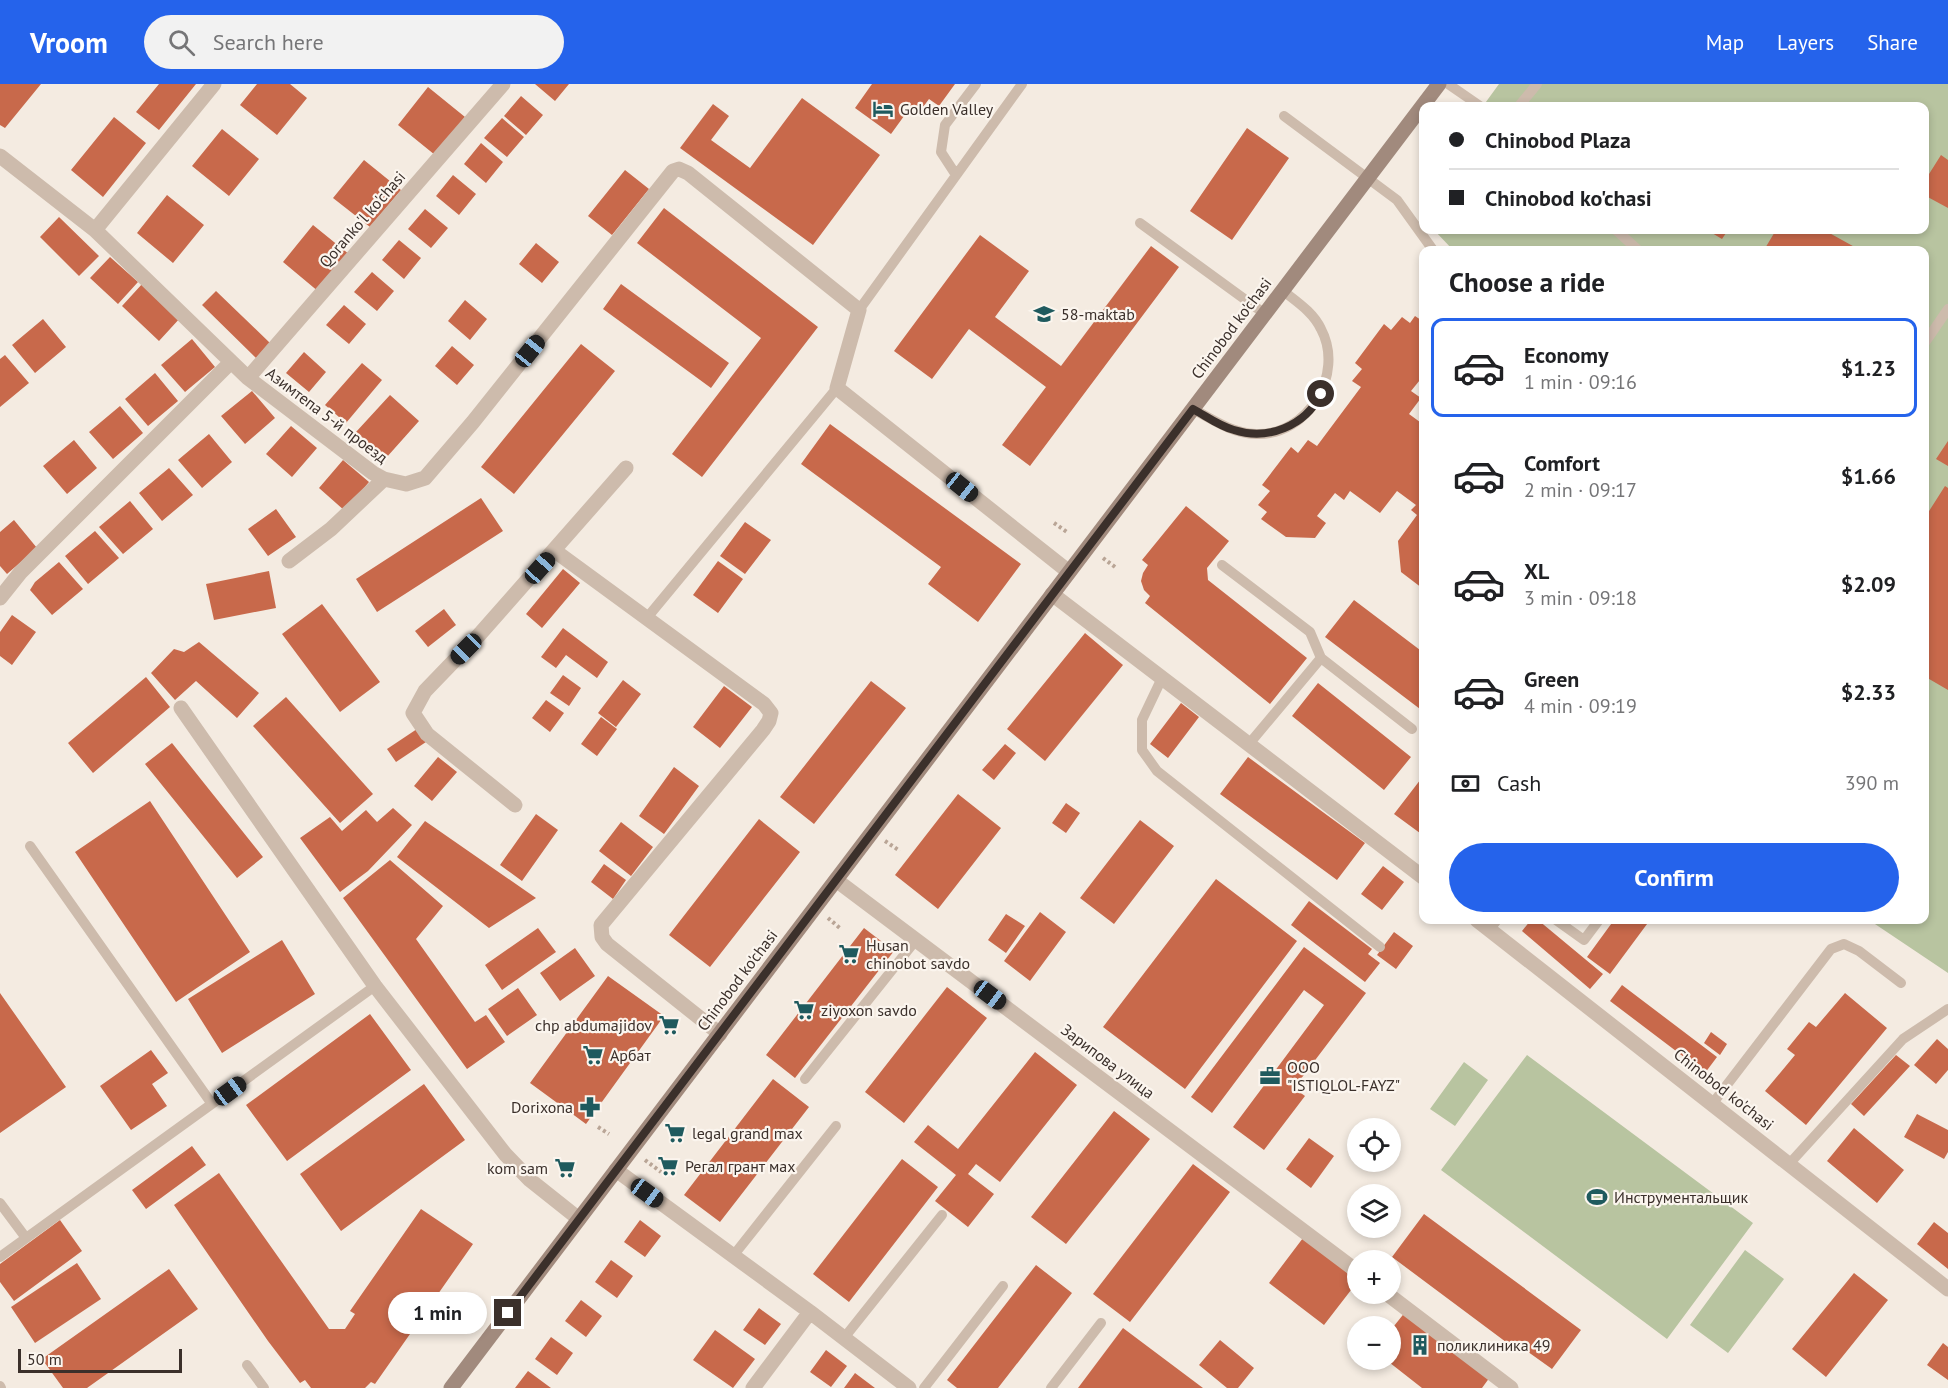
<!DOCTYPE html>
<meta charset="utf-8">
<style>
:root{--surface:#fff;--page:#f2f2f2;--text:#202124;--muted:#757577;--line:#e0e0e0;--accent:#2563eb}
body{margin:0;font-family:"PT Sans",sans-serif;background:var(--page);color:var(--text);height:100vh;display:flex;flex-direction:column;font-size:22px;white-space:nowrap}
*{box-sizing:border-box;margin:0}
p{font-size:20px;color:var(--muted)}
.icon{flex:none;width:33px;height:33px;fill:none;stroke:currentColor;stroke-width:2;stroke-linecap:round;stroke-linejoin:round}
.map{position:relative;flex:1;overflow:hidden}
.drawer{position:absolute;left:1419px;top:162px;width:510px;height:678px;display:flex;flex-direction:column;background:var(--surface);border-radius:12px;box-shadow:0 3px 9px #0003}
.drawer>*{flex:none}
.top-card{position:absolute;left:1419px;top:18px;width:510px;height:132px;border-radius:12px;box-shadow:0 3px 9px #0003;display:grid;align-content:center;height:132px;padding:0 30px;background:var(--surface)}
.tools{position:absolute;left:1347px;top:1034px;display:grid;gap:12px}
.tools a{display:grid;place-items:center;width:54px;height:54px;border-radius:50%;background:var(--surface);box-shadow:0 3px 9px #0003;font-size:30px}
.scale{position:absolute;left:18px;bottom:15px;width:164px;box-sizing:border-box;padding-left:6px;border:3px solid #3b302b;border-top:0;font-size:16px;line-height:21px;white-space:nowrap;color:#3b302b;-webkit-text-stroke:4px #fbf5ee;paint-order:stroke}
.end{position:absolute;width:27px;height:27px;margin:-14px;border:8px solid #3b302b;background:#fff;box-shadow:0 0 0 3px #fff}
.from{border-radius:50%}
.bubble{position:absolute;height:42px;border-radius:21px;background:var(--surface);box-shadow:0 3px 9px #0003;font-size:20px;font-weight:600;line-height:42px;text-align:center}
.car{position:absolute;width:18px;height:36px;margin:-18px -9px;border-radius:8px;box-shadow:0 0 4px 2px #0007;background:linear-gradient(#222 24%,#8ab4d8 0 40%,#222 0 76%,#8ab4d8 0 86%,#222 0)}
.top-card b{display:flex;align-items:center;gap:21px;height:57px;font-size:22px}
.top-card b+b{border-top:2px solid var(--line)}
.top-card i{width:15px;height:15px;background:var(--text)}
ul{padding:0;list-style:none}
li{display:flex;align-items:center;gap:18px;height:99px;margin:0 12px 9px;padding:0 18px;border:3px solid transparent;border-radius:12px}
li div{flex:1}
li b{display:block;font-size:22px}
li em{font-style:normal;font-weight:600}
li.current{border-color:var(--accent)}
li>.icon{width:54px;height:54px;stroke-width:1.5}
h2{padding:0 30px;font-size:27px;line-height:72px}
.pay{display:flex;align-items:center;gap:15px;height:66px;padding:0 30px;font-size:22px}
.pay p{margin-inline-start:auto}
.action{display:flex;gap:12px;margin-top:auto;padding:12px 30px}
.action a{flex:1;height:69px;border-radius:36px;background:var(--accent);color:#fff;font-size:24px;font-weight:600;line-height:69px;text-align:center}
header{display:flex;align-items:center;gap:36px;box-sizing:border-box;height:84px;padding:0 30px;background:var(--accent);color:#fff}
header strong{font-size:28px}
nav{display:flex;gap:33px;margin-inline-start:auto;font-size:21px}
.search{width:420px;height:54px;background:var(--page);display:flex;align-items:center;gap:15px;box-sizing:border-box;padding:0 21px;border-radius:33px;color:var(--muted);font-size:22px}
.map>svg:first-child{display:block}
.green{fill:#b8c4a0}
.building{fill:#c8694b}
.lines{fill:none;stroke-linecap:round;stroke-linejoin:round}
.path{stroke:#b9a596;stroke-width:4;stroke-dasharray:3 3;stroke-linecap:butt}
.service{stroke:#cdbbac;stroke-width:10}
.minor{stroke:#cdbbac;stroke-width:15}
.secondary{stroke:#a18a7d;stroke-width:15}
.route{stroke:#3b302b;stroke-width:8}
.labels{text-anchor:middle;stroke-width:4.5;stroke-linejoin:round;paint-order:stroke}
.poi-label{font-size:16px;fill:#3b302b;stroke:#fbf5ee;text-anchor:start}
.street-label{font-size:16px;fill:#3b302b;stroke:#fbf5ee}
</style>
<header>
<strong>Vroom</strong>
<div class="search"><svg class="icon" aria-label="search" viewBox="0 0 24 24"><circle cx="10" cy="10" r="6"/><path d="M15 15l6 6"/></svg>Search here</div>
<nav><a>Map</a><a>Layers</a><a>Share</a></nav>
</header>
<div class="map">
<svg width="1948" height="1304" viewBox="0 0 1948 1304">
<rect width="100%" height="100%" fill="#f4ebe1"/>
<path class="green" d="M1499,0H1948V889L1869,836H1924V166H1453L1434,146H1924V22H1483Z
M1527,971L1753,1139L1667,1255L1441,1086Z
M1464,978L1488,996L1455,1042L1430,1025Z
M1745,1166L1784,1195L1728,1269L1690,1241Z"/>
<path class="building" d="M0,0H41L5,44L0,41Z
M159,0H196L159,46L136,28Z
M257,0H290L307,14L277,51L240,21Z
M535,0H569L555,17Z
M872,0H955L939,22L929,15L920,27L912,21L891,50L855,24Z
M428,3L465,33L435,71L398,41Z
M521,12L543,31L526,51L504,32Z
M802,14L880,71L813,161L680,64L713,20L729,32L711,56L750,84Z
M114,33L146,59L103,113L71,86Z
M502,34L524,53L507,73L484,54Z
M1247,44L1289,74L1232,156L1190,127Z
M222,45L259,75L229,112L192,82Z
M481,59L503,78L486,99L464,80Z
M1941,71L1948,76V124L1924,111V98Z
M364,76L401,106L370,143L333,114Z
M625,86L649,105L612,151L588,132Z
M453,91L476,110L459,131L436,112Z
M167,111L204,141L173,179L137,149Z
M664,124L818,243L702,393L672,370L761,254L637,159Z
M425,125L448,144L431,164L408,145Z
M59,133L99,172L79,192L40,153Z
M313,141L350,171L319,208L283,178Z
M1707,146H1728L1722,155Z
M1776,146H1824L1860,166H1764Z
M980,151L1029,187L995,233L1061,282L1151,162L1179,183L1030,382L1002,361L1046,303L969,245L932,295L894,267Z
M399,156L421,174L404,195L382,176Z
M536,159L559,178L542,199L519,180Z
M110,173L138,198L118,220L90,194Z
M372,188L394,207L377,227L354,208Z
M143,199L181,233L159,257L122,222Z
M621,200L729,279L711,304L603,225Z
M216,207L270,259L256,274L202,221Z
M465,216L487,235L470,256L448,237Z
M344,221L366,240L349,260L326,241Z
M1415,232L1424,238V291L1411,307L1421,314L1409,330L1424,341L1422,504L1401,488L1398,457L1417,431L1411,426L1416,421L1397,407L1380,429L1350,407L1344,416L1335,409L1317,432L1326,439L1315,454L1286,453L1261,435L1267,428L1258,421L1270,407L1262,401L1291,363L1298,369L1308,356L1317,362L1361,303L1352,297L1362,285L1355,279L1384,240L1391,246L1402,233L1410,239Z
M43,235L66,263L35,289L12,261Z
M192,255L215,283L185,308L161,281Z
M581,260L615,287L514,410L481,383Z
M452,262L474,281L457,301L435,282Z
M304,268L326,288L309,308L286,289Z
M5,271L29,299L0,323V275Z
M362,279L382,296L346,339L325,321Z
M155,289L178,317L148,342L125,315Z
M252,307L275,334L245,360L221,332Z
M390,311L419,337L386,374L356,348Z
M120,322L143,349L113,375L89,348Z
M830,340L1021,480L978,538L928,500L941,483L801,380Z
M291,342L317,364L292,393L266,370Z
M209,350L232,378L202,404L178,376Z
M74,356L97,384L67,410L43,382Z
M1948,357V382L1936,375Z
M343,376L369,398L345,427L319,404Z
M169,384L193,411L162,437L139,409Z
M1945,402L1948,404V606L1924,592V435Z
M481,414L503,447L377,528L356,495Z
M130,417L153,445L123,470L99,443Z
M1186,422L1229,457L1207,484L1208,496L1307,574L1270,620L1145,519L1150,512L1144,506L1141,497L1143,489L1148,481L1142,476Z
M276,425L296,453L268,472L248,445Z
M14,436L37,464L7,490L0,482V448Z
M745,438L771,456L745,490L720,472Z
M95,447L119,474L88,500L65,472Z
M718,477L743,495L718,529L693,511Z
M59,478L83,505L52,531L30,506L35,498Z
M563,485L580,499L542,544L526,530Z
M269,487L276,524L214,536L206,500Z
M1354,516L1424,569V628L1325,553Z
M322,520L380,598L340,628L282,550Z
M444,525L456,541L428,563L415,547Z
M12,531L36,548L12,581L0,572V548Z
M563,544L608,578L597,594L566,571L556,584L541,573Z
M1085,549L1123,581L1045,677L1007,645Z
M199,558L259,609L237,634L196,597L175,616L151,589L174,565L184,568Z
M563,591L581,604L569,622L550,609Z
M146,593L170,623L93,689L68,659Z
M623,596L641,610L616,643L598,629Z
M871,597L906,624L814,740L780,713Z
M1318,599L1411,673L1384,706L1292,632Z
M724,602L752,623L720,664L693,643Z
M286,613L373,710L340,739L253,642Z
M546,616L564,629L550,648L532,634Z
M1181,619L1199,633L1168,674L1150,660Z
M601,633L617,645L597,672L581,660Z
M417,645L426,658L396,678L387,665Z
M172,659L263,773L237,794L145,680Z
M1005,660L1016,669L994,696L982,686Z
M438,673L457,688L432,717L414,702Z
M1248,673L1365,759L1337,796L1220,710Z
M674,683L699,702L664,750L639,732Z
M1424,691V752L1394,730Z
M958,710L1001,744L938,825L895,791Z
M150,717L250,868L176,918L75,768Z
M1066,719L1080,729L1066,749L1052,739Z
M393,724L412,741L368,787L340,808L300,754L330,733L342,747L366,726L377,738Z
M536,730L558,746L522,797L500,781Z
M759,735L800,768L710,883L669,851Z
M1140,736L1174,762L1114,840L1080,814Z
M425,737L536,814L489,844L397,773Z
M621,738L653,763L631,792L599,767Z
M390,776L443,822L416,855L475,938L486,931L505,958L467,985L343,814Z
M604,780L626,796L613,815L591,798Z
M1383,782L1404,798L1382,826L1361,810Z
M1216,795L1297,857L1185,1005L1103,943Z
M1309,817L1372,865L1368,870L1380,879L1365,898L1291,841Z
M1040,828L1066,848L1030,897L1004,877Z
M1006,830L1025,842L1006,869L988,856Z
M1531,836H1538L1603,890L1590,905L1522,847Z
M1614,836H1650L1610,890L1587,873Z
M538,844L556,868L502,906L485,881Z
M864,844L894,867L795,994L766,971Z
M1394,848L1413,862L1396,885L1377,871Z
M282,856L315,910L222,969L188,915Z
M1304,863L1366,909L1294,1004L1305,1012L1264,1066L1233,1043L1324,921L1304,906L1212,1029L1191,1013Z
M575,864L595,892L560,917L540,889Z
M608,892L664,932L586,1040L530,999Z
M1622,901L1717,973L1705,989L1610,917Z
M947,903L987,934L904,1039L865,1008Z
M518,904L537,931L507,952L488,925Z
M0,909L66,1003L0,1049Z
M1845,909L1887,944L1806,1041L1765,1007L1795,971L1787,965L1809,938L1816,943Z
M370,930L411,986L287,1077L246,1021Z
M1711,948L1727,960L1720,971L1704,959Z
M1937,955L1948,965V986L1936,1000L1914,981Z
M151,966L168,989L152,1000L167,1022L131,1046L100,1002Z
M1035,968L1077,1001L1000,1098L976,1080L968,1090L994,1110L968,1143L935,1117L956,1091L914,1058L928,1041L958,1065Z
M1896,971L1910,982L1864,1032L1851,1020Z
M773,995L809,1023L720,1138L684,1111Z
M424,1000L465,1056L341,1147L300,1090Z
M1114,1027L1150,1055L1066,1160L1031,1133Z
M1917,1030L1948,1046V1068L1944,1075L1904,1053Z
M1854,1044L1904,1086L1877,1119L1827,1077Z
M1309,1054L1334,1072L1311,1104L1286,1085Z
M192,1062L206,1081L146,1125L132,1106Z
M902,1075L938,1103L849,1218L813,1190Z
M1193,1080L1230,1108L1130,1238L1093,1210Z
M219,1089L329,1245H345L355,1230L350,1227L421,1125L473,1160L375,1300L371,1298L365,1304H311L305,1296L300,1299L268,1257L174,1121Z
M1424,1130L1581,1246L1552,1285L1517,1260L1514,1264L1392,1173Z
M60,1136L82,1167L14,1217L0,1198V1180Z
M640,1136L661,1152L645,1173L624,1158Z
M1934,1138L1948,1149V1185L1917,1160Z
M1303,1154L1358,1197L1324,1241L1269,1199Z
M611,1176L633,1192L617,1214L595,1198Z
M77,1179L101,1215L35,1259L11,1223Z
M1036,1181L1072,1209L998,1304H957L947,1296Z
M169,1185L198,1225L87,1304H63L42,1275Z
M1854,1189L1888,1216L1826,1293L1792,1265Z
M581,1216L602,1232L586,1253L565,1237Z
M759,1224L781,1240L765,1261L743,1246Z
M1406,1227L1490,1293L1482,1304H1422L1385,1275H1390V1247Z
M1123,1244L1203,1304H1078Z
M715,1246L755,1275L733,1304L693,1276Z
M551,1253L573,1269L557,1291L535,1275Z
M1220,1256L1254,1284L1238,1304H1227L1199,1281Z
M1943,1259L1948,1263V1296L1927,1281Z
M826,1266L847,1282L831,1303L810,1288Z
M528,1287L551,1304H515Z
M855,1289L875,1304H844Z"/>
<g class="lines">
<path class="path" d="M1054,439L1067,448
M1103,474L1115,483
M885,757L900,767
M828,834L841,845
M598,1043L609,1050
M645,1076L661,1088"/>
<path class="service" d="M1448,0L1480,22
M1519,22L1537,0
M1284,32L1397,116L1433,166
M956,91L941,68L945,41L976,0
M1140,139L1265,230
M1616,146L1638,166
M859,226L1022,0
M1924,260L1948,225
M1193,325C1213,336 1232,349 1256,350C1308,352 1345,290 1321,245C1313,228 1297,218 1282,206
M1222,481L1310,548L1321,574
M646,535L837,304
M1162,594L1142,636V666L1157,687L1380,863
M1249,660L1321,574L1412,645
M30,762L212,1020
M1556,836L1584,856L1599,836
M1490,845L1497,836
M805,995L916,856
M1713,1019L1831,865L1844,860L1859,867L1901,899
M1790,1079L1903,955L1948,925
M0,1119L26,1154
M733,1172L836,1042
M0,1173L375,902
M844,1254L942,1131
M247,1281L264,1304
M0,1302L1,1304
M924,1304L1003,1202
M1051,1304L1101,1239"/>
<path class="minor" d="M0,72L95,146L248,294L373,389L384,395L406,400L425,394L473,338L673,87L679,85L688,89L859,226L837,304L1069,488
M95,146L214,0
M248,294L503,0
M555,467L764,620L771,629L769,637L763,646L601,841L602,853L607,860L720,950
M289,477L331,445L384,395
M1052,510L1424,794
M0,514L20,489L231,278
M181,624L375,902L505,1070L530,1096L579,1135
M515,721L427,650L413,629L425,607L479,551L626,384
M836,796L1358,1188
M1477,836L1948,1205
M616,1086L810,1228L909,1304
M1386,1209L1511,1304
M753,1304L810,1228"/>
<path class="secondary" d="M451,1304L1439,0"/>
</g>
<g class="lines">
<path class="route" d="M508,1229L1193,325C1206,332 1219,342 1234,346C1268,357 1305,342 1321,310"/>
</g>
<defs>
<g id="hotel-bare" transform="scale(1.62)"><path d="M-6-4.5h1.5V1H6V5H4.5V3h-9V5H-6ZM-4 0a1.8 1.8 0 1 1 3.6 0ZM.5 0V-2.5h3Q6-2.5 6 0Z" fill="#1f5a5e" stroke="#fbf5ee" stroke-width="2.5" paint-order="stroke"/></g>
<g id="school-bare" transform="scale(1.62)"><path d="M0-5L7-2L0 1L-7-2ZM-4 1L0 2.5L4 1V4Q0 6-4 4Z" fill="#1f5a5e" stroke="#fbf5ee" stroke-width="2.5" paint-order="stroke"/></g>
<g id="supermarket-bare" transform="scale(1.62)"><path d="M-6-5.5h2.5l.6 2H6L4.5 2H-2.5L-4.4-4H-6ZM-1.5 3.2a1.3 1.3 0 1 0 .1 0ZM3 3.2a1.3 1.3 0 1 0 .1 0Z" fill="#1f5a5e" stroke="#fbf5ee" stroke-width="2.5" paint-order="stroke"/></g>
<g id="office-bare" transform="scale(1.62)"><path d="M-6-3h4V-5.5h4V-3h4V5H-6ZM-1-4.5V-3h2v-1.5ZM-6 0V1H6V0Z" fill="#1f5a5e" stroke="#fbf5ee" stroke-width="2.5" paint-order="stroke"/></g>
<g id="pharmacy-bare" transform="scale(1.62)"><path d="M-2-6h4v4h4v4h-4v4h-4v-4h-4v-4h4Z" fill="#1f5a5e" stroke="#fbf5ee" stroke-width="2.5" paint-order="stroke"/></g>
<g id="stadium-bare" transform="scale(1.62)"><path d="M0-5a6.5 5 0 1 0 0 10a6.5 5 0 1 0 0-10ZM-3.5-1.8h7v3.6h-7Z" fill="#1f5a5e" stroke="#fbf5ee" stroke-width="2.5" paint-order="stroke"/></g>
<g id="building-bare" transform="scale(1.62)"><path d="M-4-6H4V6H1V3H-1V6H-4ZM-2.5-4.3h1.7v1.8h-1.7ZM.8-4.3h1.7v1.8H.8ZM-2.5-1h1.7V.8h-1.7ZM.8-1h1.7V.8H.8Z" fill="#1f5a5e" stroke="#fbf5ee" stroke-width="2.5" paint-order="stroke"/></g>
</defs>
<g fill-rule="evenodd">
<use href="#hotel-bare" x="883" y="25"/>
<use href="#school-bare" x="1044" y="230"/>
<use href="#supermarket-bare" x="849" y="870"/>
<use href="#supermarket-bare" x="804" y="926"/>
<use href="#supermarket-bare" x="669" y="941"/>
<use href="#supermarket-bare" x="593" y="971"/>
<use href="#office-bare" x="1270" y="992"/>
<use href="#pharmacy-bare" x="590" y="1023"/>
<use href="#supermarket-bare" x="675" y="1049"/>
<use href="#supermarket-bare" x="668" y="1082"/>
<use href="#supermarket-bare" x="565" y="1084"/>
<use href="#stadium-bare" x="1597" y="1113"/>
<use href="#building-bare" x="1420" y="1261"/>
</g>
<g class="labels">
<g class="poi-label">
<text x="900" y="31">Golden Valley</text>
<text x="1061" y="236">58-maktab</text>
<text x="866" y="867">Husan<tspan x="866" dy="18">chinobot savdo</tspan></text>
<text x="821" y="932">ziyoxon savdo</text>
<text x="652" y="947" text-anchor="end">chp abdumajidov</text>
<text x="610" y="977">Арбат</text>
<text x="1287" y="989">ООО<tspan x="1287" dy="18">"ISTIQLOL-FAYZ"</tspan></text>
<text x="573" y="1029" text-anchor="end">Dorixona</text>
<text x="692" y="1055">legal grand max</text>
<text x="685" y="1088">Регал грант мах</text>
<text x="548" y="1090" text-anchor="end">kom sam</text>
<text x="1614" y="1119">Инструментальщик</text>
<text x="1437" y="1267">поликлиника 49</text>
</g>
<g class="street-label">
<text transform="translate(362 135) rotate(-49)" y="6">Qoranko'l ko'chasi</text>
<text transform="translate(1231 244) rotate(-53)" y="6">Chinobod ko'chasi</text>
<text transform="translate(327 331) rotate(37)" y="6">Азимтепа 5-й проезд</text>
<text transform="translate(737 896) rotate(-53)" y="6">Chinobod ko'chasi</text>
<text transform="translate(1108 977) rotate(37)" y="6">Зарипова улица</text>
<text transform="translate(1724 1005) rotate(38)" y="6">Chinobod ko'chasi</text>
</g>
</g>
</svg>
<div class="tools">
<a><svg class="icon" aria-label="locate" viewBox="0 0 24 24"><circle cx="12" cy="12" r="6"/><path d="M12 2v4M12 18v4M2 12h4M18 12h4"/></svg></a>
<a><svg class="icon" aria-label="layers" viewBox="0 0 24 24"><path d="M12 4l9 5-9 5-9-5zM3 14l9 5 9-5"/></svg></a>
<a>+</a>
<a>−</a>
</div>
<div class="scale">50 m</div>
<i class="end from" style="left:1321px;top:310px"></i>
<i class="end" style="left:508px;top:1229px"></i>
<div class="bubble" style="left:388px;top:1208px;width:99px">1 min</div>
<i class="car" style="left:530px;top:267px;rotate:39deg"></i>
<i class="car" style="left:962px;top:403px;rotate:129deg"></i>
<i class="car" style="left:540px;top:484px;rotate:42deg"></i>
<i class="car" style="left:466px;top:565px;rotate:225deg"></i>
<i class="car" style="left:990px;top:911px;rotate:127deg"></i>
<i class="car" style="left:230px;top:1007px;rotate:54deg"></i>
<i class="car" style="left:647px;top:1109px;rotate:126deg"></i>
<div class="top-card">
<b><i class="from"></i>Chinobod Plaza</b>
<b><i></i>Chinobod ko'chasi</b>
</div>
<section class="drawer">
<h2>Choose a ride</h2>
<ul>
<li class="current"><svg class="icon" aria-label="car" viewBox="0 0 24 24"><path d="M5 17H2v-5l4-1 3-4h7l3 4 3 1v5h-3M9 17h6M6 11h13"/><circle cx="7" cy="17" r="2"/><circle cx="17" cy="17" r="2"/></svg><div><b>Economy</b><p>1 min · 09:16</p></div><em>$1.23</em></li>
<li><svg class="icon" aria-label="car" viewBox="0 0 24 24"><path d="M5 17H2v-5l4-1 3-4h7l3 4 3 1v5h-3M9 17h6M6 11h13"/><circle cx="7" cy="17" r="2"/><circle cx="17" cy="17" r="2"/></svg><div><b>Comfort</b><p>2 min · 09:17</p></div><em>$1.66</em></li>
<li><svg class="icon" aria-label="car" viewBox="0 0 24 24"><path d="M5 17H2v-5l4-1 3-4h7l3 4 3 1v5h-3M9 17h6M6 11h13"/><circle cx="7" cy="17" r="2"/><circle cx="17" cy="17" r="2"/></svg><div><b>XL</b><p>3 min · 09:18</p></div><em>$2.09</em></li>
<li><svg class="icon" aria-label="car" viewBox="0 0 24 24"><path d="M5 17H2v-5l4-1 3-4h7l3 4 3 1v5h-3M9 17h6M6 11h13"/><circle cx="7" cy="17" r="2"/><circle cx="17" cy="17" r="2"/></svg><div><b>Green</b><p>4 min · 09:19</p></div><em>$2.33</em></li>
</ul>
<div class="pay"><svg class="icon" aria-label="cash" viewBox="0 0 24 24"><path d="M3 7h18v10H3z"/><circle cx="12" cy="12" r="2"/></svg>Cash<p>390 m</p></div>
<div class="action"><a>Confirm</a></div>
</section>
</div>
